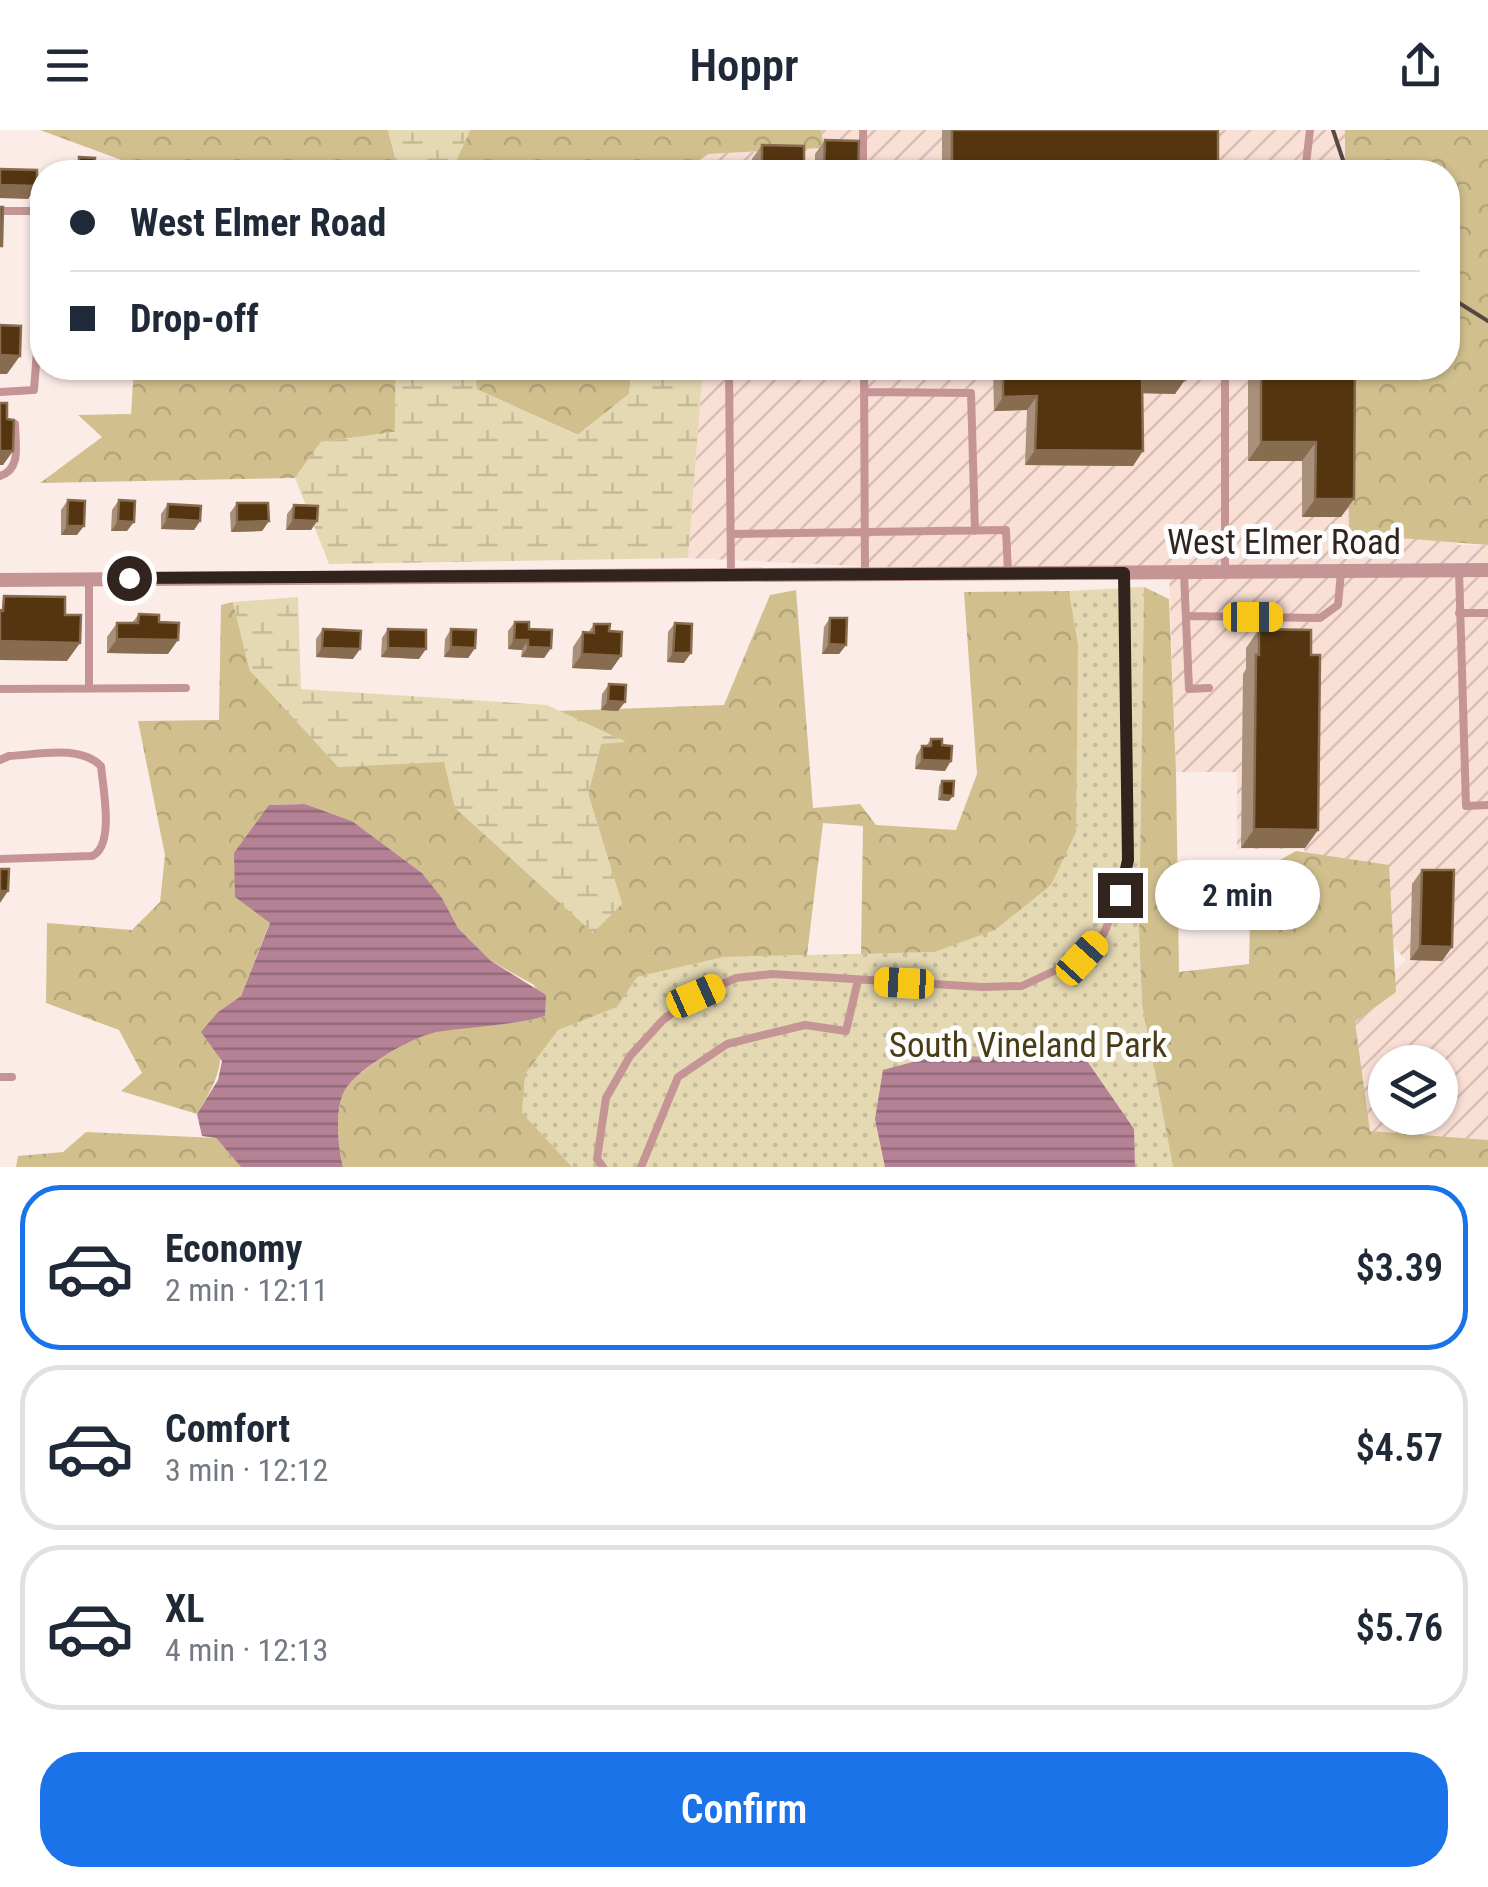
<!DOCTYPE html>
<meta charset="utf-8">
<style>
:root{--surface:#fff;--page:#f6f6f7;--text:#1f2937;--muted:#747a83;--line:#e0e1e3;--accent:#1a73e8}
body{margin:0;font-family:"Roboto Condensed",sans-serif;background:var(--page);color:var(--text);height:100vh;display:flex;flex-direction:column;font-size:38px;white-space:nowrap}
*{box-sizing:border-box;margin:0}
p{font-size:32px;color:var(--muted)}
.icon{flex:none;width:55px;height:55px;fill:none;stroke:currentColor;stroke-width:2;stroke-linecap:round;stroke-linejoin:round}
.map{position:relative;height:1037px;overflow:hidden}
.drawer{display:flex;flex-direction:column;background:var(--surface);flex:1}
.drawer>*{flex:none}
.banner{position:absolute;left:30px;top:30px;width:1430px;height:220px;border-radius:40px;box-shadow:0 2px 8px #0004;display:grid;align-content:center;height:220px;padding:0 40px;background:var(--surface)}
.tools{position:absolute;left:1368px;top:915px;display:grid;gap:20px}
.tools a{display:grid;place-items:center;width:90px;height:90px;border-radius:50%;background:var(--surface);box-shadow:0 2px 8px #0004;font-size:50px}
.end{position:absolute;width:45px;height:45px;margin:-22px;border:12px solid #31241f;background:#fff;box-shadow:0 0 0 5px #fff}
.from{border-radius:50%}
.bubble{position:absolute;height:70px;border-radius:35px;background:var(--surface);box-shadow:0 2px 8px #0004;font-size:32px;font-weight:600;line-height:70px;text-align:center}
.car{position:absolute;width:30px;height:60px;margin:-30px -15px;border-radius:12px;box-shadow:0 0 8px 2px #0007;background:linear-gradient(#f5c518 24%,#345 0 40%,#f5c518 0 76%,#345 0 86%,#f5c518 0)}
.banner b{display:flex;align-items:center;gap:35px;height:95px;font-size:38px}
.banner b+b{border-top:2px solid var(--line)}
.banner i{width:25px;height:25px;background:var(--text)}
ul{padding:18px 0 0;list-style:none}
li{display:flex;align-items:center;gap:30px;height:165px;margin:0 20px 15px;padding:0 20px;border:5px solid var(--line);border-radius:40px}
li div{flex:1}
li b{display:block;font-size:38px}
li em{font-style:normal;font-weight:600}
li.active{border-color:var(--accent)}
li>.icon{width:90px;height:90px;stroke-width:1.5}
.cta{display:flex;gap:20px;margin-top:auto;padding:20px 40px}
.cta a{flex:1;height:115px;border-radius:40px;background:var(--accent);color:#fff;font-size:40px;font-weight:600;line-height:115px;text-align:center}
header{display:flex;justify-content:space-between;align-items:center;height:130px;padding:0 40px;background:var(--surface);font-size:45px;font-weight:600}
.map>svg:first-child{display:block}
.industrial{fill:url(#industrial-furrows);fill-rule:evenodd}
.green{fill:url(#green-dots)}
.forest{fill:url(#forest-crowns)}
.wetland{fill:url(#wetland-marsh)}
.water{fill:url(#water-rules)}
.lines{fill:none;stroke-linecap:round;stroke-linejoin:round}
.lane{stroke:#c59596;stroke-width:8}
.street{stroke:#c59596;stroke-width:14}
.rail{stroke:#554843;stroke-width:4}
.wall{fill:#a8907b}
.shaded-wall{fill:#876c50}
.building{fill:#55350f;stroke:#876c50;stroke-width:2.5}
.route{stroke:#31241f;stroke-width:12}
.labels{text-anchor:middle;stroke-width:10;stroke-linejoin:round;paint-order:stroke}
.street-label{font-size:35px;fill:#31241f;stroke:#fdfdfd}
.park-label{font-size:35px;fill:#4a3d15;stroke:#fdfdfd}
</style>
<header><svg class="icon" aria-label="menu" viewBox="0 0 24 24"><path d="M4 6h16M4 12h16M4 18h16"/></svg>Hoppr<svg class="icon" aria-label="share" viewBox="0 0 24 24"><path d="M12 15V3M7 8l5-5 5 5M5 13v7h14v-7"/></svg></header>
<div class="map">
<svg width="1488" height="1037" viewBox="0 0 1488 1037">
<defs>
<pattern id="industrial-furrows" width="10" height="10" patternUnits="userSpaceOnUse" patternTransform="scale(2.5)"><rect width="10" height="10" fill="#fadfd5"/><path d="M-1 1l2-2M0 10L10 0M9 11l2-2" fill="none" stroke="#d7bfb6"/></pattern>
<pattern id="green-dots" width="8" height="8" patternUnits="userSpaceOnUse" patternTransform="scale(2.5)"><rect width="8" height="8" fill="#e5d9b4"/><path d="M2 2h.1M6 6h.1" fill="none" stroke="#c5ba9a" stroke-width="1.8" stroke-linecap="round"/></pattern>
<pattern id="forest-crowns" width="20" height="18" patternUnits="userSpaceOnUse" patternTransform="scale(2.5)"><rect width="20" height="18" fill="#d1c08e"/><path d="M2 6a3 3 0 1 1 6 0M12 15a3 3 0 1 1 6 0" fill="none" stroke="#b4a57a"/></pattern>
<pattern id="wetland-marsh" width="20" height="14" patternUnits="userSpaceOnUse" patternTransform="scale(2.5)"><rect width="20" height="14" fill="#e5d9b4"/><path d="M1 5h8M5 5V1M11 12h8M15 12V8" fill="none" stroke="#c5ba9a"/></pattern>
<pattern id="water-rules" width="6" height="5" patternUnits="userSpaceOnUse" patternTransform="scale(2.5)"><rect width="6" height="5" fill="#b48195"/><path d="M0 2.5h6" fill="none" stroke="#936979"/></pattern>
</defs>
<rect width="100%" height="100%" fill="#fbece7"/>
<path class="industrial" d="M821,0H1345V42H684L708,24L823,18Z
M703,238H1347L1458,415H1488V1010L1370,1002L1353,880L1406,830L1303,719H1237V642H1176L1169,441H962L688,428ZM1385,932H1440V988H1385Z"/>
<path class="green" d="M1144,457L1139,800L1142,875L1173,1037H343L637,847L724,827L934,822L1078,514L1069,461Z"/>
<path class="forest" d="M40,0H388L399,42H154Z
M470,0H821L824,18L708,24L684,42H451Z
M1345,0H1488V415L1349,404L1347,238H1448V42H1345Z
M134,238H396L395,302L321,312L295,348L40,353L102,307L78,285L131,284Z
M475,238H632L629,264L578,305L476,259Z
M1144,457L1169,469L1176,642L1179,842L1249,834L1251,746L1296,721L1389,735L1396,862L1355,892L1370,1001L1488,1010V1037H1173L1142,875L1139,800Z
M796,460L813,678L860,674L876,695L956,700L977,644L964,462L1069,461L1078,514L1076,702L1051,755L995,800L934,822L861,824L863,696L823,693L807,825L724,827L637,847L617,877L558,900L525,944L522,983L572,1037H343C338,1017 334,979 345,960C358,939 412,907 436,902C473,895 509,896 545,886L534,855L491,831L458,798L442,768L422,743L352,691L305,674L269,675L270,792L241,866L218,882C223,932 224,940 197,984L121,961L142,943L119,900L46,873L47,793L132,800L160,772L165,725L138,591L219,590L221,475L233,472L250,541L444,631L622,774L588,664L601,613L624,611L558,581L724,575L770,465Z
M86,1002L216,1008L241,1037H16L18,1026L63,1022Z"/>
<path class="wetland" d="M388,0H470L451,42H399Z
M396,238H475L477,259L577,305L629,264L632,238H703L688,428L329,434L295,348L321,312L395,302Z
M298,467L301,559L547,575L626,612L601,614L588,664L622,774L593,803L455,678L444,632L338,637L250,541L233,472Z"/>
<path class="water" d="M305,674L352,691L422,743L442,768L458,798L491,831L546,865L545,886C510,896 473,896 437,902C412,907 358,938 345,960C334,979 338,1017 343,1037H241L216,1008L202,1006L197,984L218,950L222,931L201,902L218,882L241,866L270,793L235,767L234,723L269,675Z
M935,926L1085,928L1134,999L1135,1037H885L875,989L883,940Z"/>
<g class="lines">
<path class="lane" d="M863,0V42
M1305,42L1310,0
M0,81H42
M729,238L731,446
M864,238L865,444
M0,262L34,260L37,220
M864,262L971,263L975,401
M0,346C22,339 15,314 15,294
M731,404L1006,400L1008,443
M1459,440L1466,676L1488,675
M1184,443L1189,559L1209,558
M1225,443V247L1233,238
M1459,483H1488
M1186,486L1320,488L1338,475L1341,442
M89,558V449
M0,559L186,558
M0,630L9,626C37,625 79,614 101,636C103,658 115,716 92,726L0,729
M0,947H12
M603,1037L597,1029L606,968L630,926L663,890L695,866L736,848L772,844L982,857L1022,856L1082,828L1104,803L1120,765L1127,730L1124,443
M641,1037L678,947L727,914L805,895L846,901L858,850"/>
<path class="street" d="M0,450L1488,440"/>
<path class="rail" d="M1333,0L1347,42
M1448,166L1488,191"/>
</g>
<path class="wall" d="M942,0H1218V40L1251,42H942Z
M825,10L858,42H815V24Z
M762,15L804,42H752V29Z
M942,238H1185L1175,264L1143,263L1133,336L1025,335L1027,280L994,281L993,239H942Z
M1248,238H1355L1341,387H1302V331H1248Z
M68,370L77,405H61V380Z
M119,370L127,401H111L112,380Z
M237,373L269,391L262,401L231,402L230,383Z
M168,374L200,391L194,400L161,399V384Z
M294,375L317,391L311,400H286L287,384Z
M139,484L159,492L168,524L107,523V507L117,493H132Z
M830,488L846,515L839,524H822L824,497Z
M515,492L529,499L551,518L544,528L521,527L522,520L508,519V501Z
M675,493L684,533L667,532L668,502Z
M594,494L609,501L621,526L611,540L572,538L573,517L583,502L588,503Z
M323,499L353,529L316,527V509Z
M388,499L419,529L381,527L382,508Z
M451,499L475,518L468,528L444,527L445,509Z
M1259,499L1311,525L1318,700L1305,718H1241L1243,544L1246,539V518Z
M609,554L618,581L601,580L602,564Z
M931,609L945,641L915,639L916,626L922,616H926Z
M942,651L949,671L938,670L939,656Z
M1422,740L1452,817L1442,831L1410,830L1412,754Z"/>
<path class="shaded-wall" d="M79,37L94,39L91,42H75Z
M0,55L37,56L28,69L0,68Z
M0,225L20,226L7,244H0Z
M1142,249L1185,250L1175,264L1133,263Z
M1037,266L1027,280L994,281L1003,267Z
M1261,312H1316L1302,331H1248Z
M1035,320L1143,321L1133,336L1025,335Z
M0,321H13L3,335H0Z
M1315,369H1354L1341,387H1302Z
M167,389L200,391L194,400L161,399Z
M293,390L317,391L311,400H286Z
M118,391L134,392L127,401H111Z
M269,391L262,401L231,402L237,392Z
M67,396H84L77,405H61Z
M117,509L178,510L168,524L107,523Z
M514,510H528L522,520L508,519Z
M0,511L80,513L67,531L0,530Z
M829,514L846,515L839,524H822Z
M451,517L475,518L468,528L444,527Z
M528,517L551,518L544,528L521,527Z
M322,518L360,519L353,529L316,527Z
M388,518L426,519L419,529L381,527Z
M673,523H691L684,533L667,532Z
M582,524L621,526L611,540L572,538Z
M608,571L625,572L618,581L601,580Z
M922,630L951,631L945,641L915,639Z
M942,665L953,666L949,671L938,670Z
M1254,699L1318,700L1305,718H1241Z
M0,761H8L0,773Z
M1420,816L1452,817L1442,831L1410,830Z"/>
<path class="building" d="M952,0H1218V40L1251,41V42H952Z
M825,10L859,11L858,42H824Z
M762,15L804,16V42H762Z
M79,27L95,28L94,39L79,37Z
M0,39L37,40V56L0,55Z
M0,77H3L2,116H0Z
M0,195L21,196L20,226L0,225Z
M1003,238H1185V250L1142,249L1143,321L1035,320L1037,266L1003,267Z
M1261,238H1355L1354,369H1315L1316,312H1261Z
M0,273H7V289L14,290L13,321H0Z
M68,370L85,371L84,396H67Z
M119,370L135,371L134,392L118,391Z
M237,373H268L269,391L237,392Z
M168,374L201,376L200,391L167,389Z
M294,375L318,376L317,391L293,390Z
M4,466L65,467V485H81L80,513L0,511V480L3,481Z
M139,484L159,485V492L179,493L178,510L117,509V493H138Z
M830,488H847L846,515L829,514Z
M515,492H529V499L552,500L551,518L528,517V510H514Z
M675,493L692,494L691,523H673Z
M594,494H610L609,501L622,502L621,526L582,524L583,502L594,503Z
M323,499L361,501L360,519L322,518Z
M388,499L426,500V519L388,518Z
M451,499L476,500L475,518L451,517Z
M1259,499L1311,500V525H1320L1318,700L1254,699L1256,525H1259Z
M609,554L626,555L625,572L608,571Z
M931,609H942V615L952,616L951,631L922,630V616H931Z
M942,651H954L953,666L942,665Z
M0,739H9L8,761H0Z
M1422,740H1454L1452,817L1420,816Z"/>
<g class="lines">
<path class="route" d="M129,448L1124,443L1128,730L1120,765"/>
</g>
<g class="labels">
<g class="street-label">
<text x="1284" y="424">West Elmer Road</text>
</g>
<g class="park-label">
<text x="1028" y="927">South Vineland Park</text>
</g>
</g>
</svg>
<div class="tools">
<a><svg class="icon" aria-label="layers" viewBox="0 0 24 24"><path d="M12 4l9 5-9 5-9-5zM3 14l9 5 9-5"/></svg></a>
</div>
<i class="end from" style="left:129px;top:448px"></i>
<i class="end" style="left:1120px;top:765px"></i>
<div class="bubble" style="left:1155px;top:730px;width:165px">2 min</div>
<i class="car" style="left:1253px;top:487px;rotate:90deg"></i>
<i class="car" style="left:1082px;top:828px;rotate:42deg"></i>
<i class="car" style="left:904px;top:853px;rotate:273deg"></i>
<i class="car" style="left:696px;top:866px;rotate:66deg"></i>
<div class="banner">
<b><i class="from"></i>West Elmer Road</b>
<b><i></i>Drop-off</b>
</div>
</div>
<section class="drawer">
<ul>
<li class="active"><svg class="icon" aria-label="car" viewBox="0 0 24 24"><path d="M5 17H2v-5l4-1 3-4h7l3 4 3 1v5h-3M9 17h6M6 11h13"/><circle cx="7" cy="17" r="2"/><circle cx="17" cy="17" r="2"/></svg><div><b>Economy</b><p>2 min · 12:11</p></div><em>$3.39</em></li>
<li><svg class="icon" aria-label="car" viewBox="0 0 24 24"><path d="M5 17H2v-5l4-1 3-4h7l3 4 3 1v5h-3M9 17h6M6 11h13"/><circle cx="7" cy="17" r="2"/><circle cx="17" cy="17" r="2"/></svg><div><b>Comfort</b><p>3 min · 12:12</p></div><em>$4.57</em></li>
<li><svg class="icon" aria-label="car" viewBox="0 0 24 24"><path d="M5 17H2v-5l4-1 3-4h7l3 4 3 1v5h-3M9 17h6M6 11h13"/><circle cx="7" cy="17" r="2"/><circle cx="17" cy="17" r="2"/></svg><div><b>XL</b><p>4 min · 12:13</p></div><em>$5.76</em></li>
</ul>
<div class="cta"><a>Confirm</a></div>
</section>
